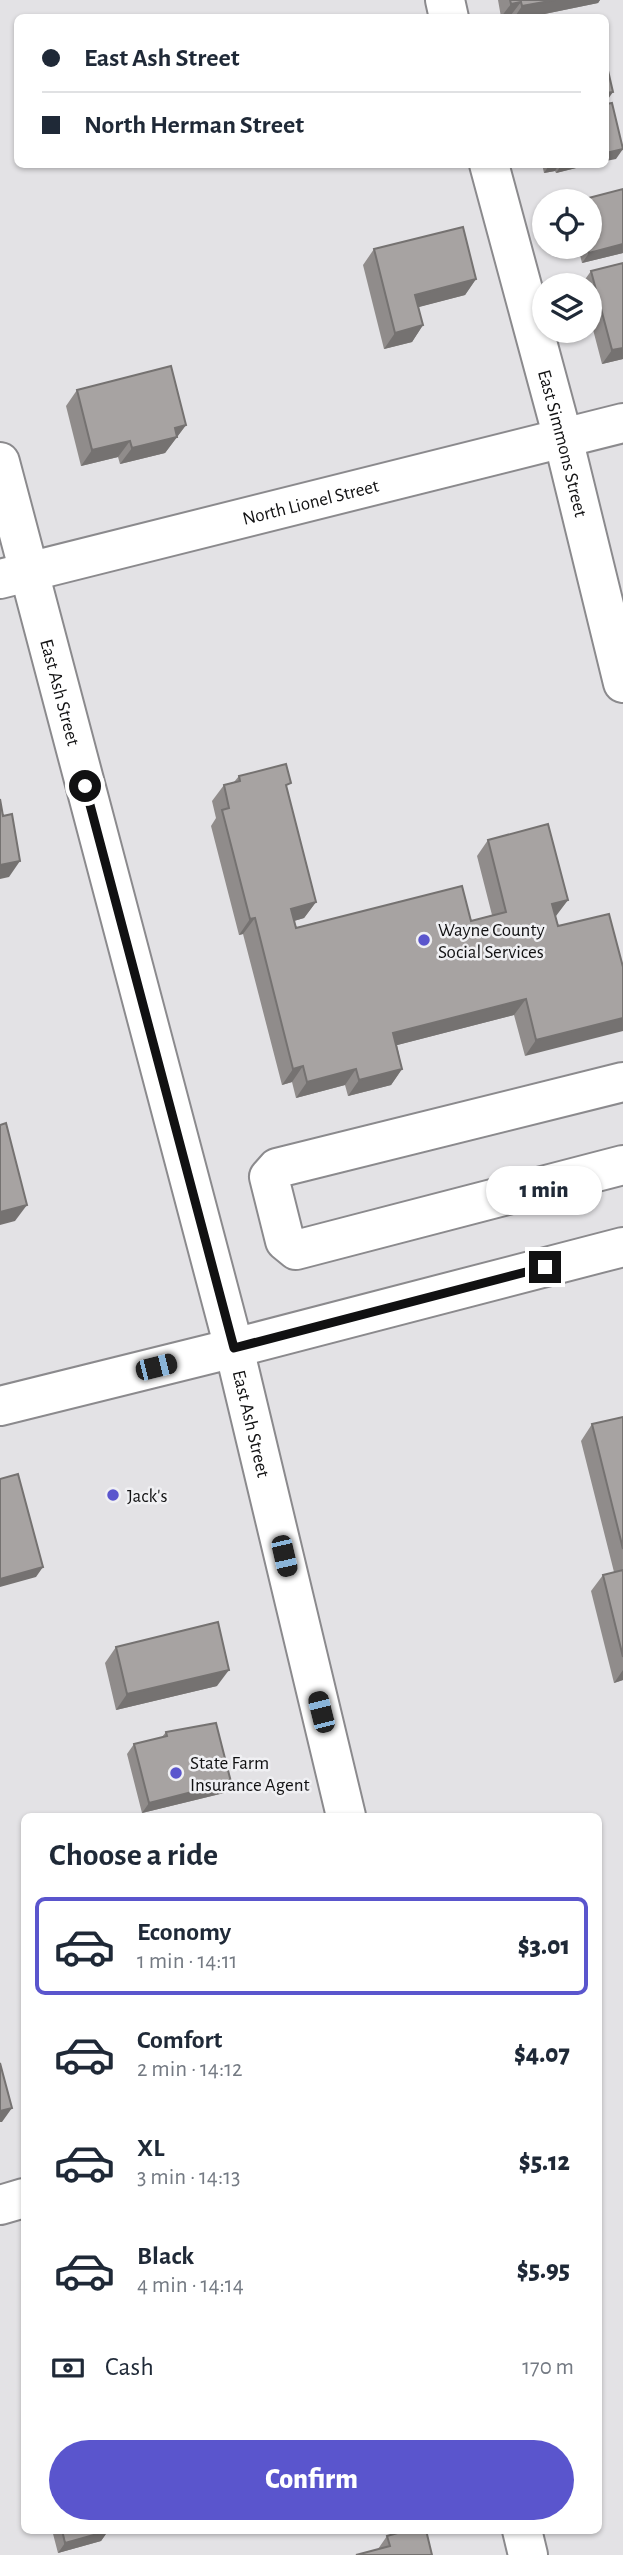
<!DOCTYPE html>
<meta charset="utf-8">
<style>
:root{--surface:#fff;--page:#f2f2f3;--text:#1f2937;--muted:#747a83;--line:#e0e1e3;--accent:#5a55cd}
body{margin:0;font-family:"Alegreya Sans",sans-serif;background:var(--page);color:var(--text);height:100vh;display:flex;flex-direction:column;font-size:26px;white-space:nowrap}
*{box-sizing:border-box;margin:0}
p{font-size:23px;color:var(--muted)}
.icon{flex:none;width:38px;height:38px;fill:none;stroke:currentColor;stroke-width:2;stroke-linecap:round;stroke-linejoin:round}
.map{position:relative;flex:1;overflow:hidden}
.side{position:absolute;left:21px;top:1813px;width:581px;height:721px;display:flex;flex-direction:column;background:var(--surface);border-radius:10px;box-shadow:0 2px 5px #0004}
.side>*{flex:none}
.top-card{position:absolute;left:14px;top:14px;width:595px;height:154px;border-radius:10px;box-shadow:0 2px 5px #0004;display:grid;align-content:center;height:154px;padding:0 28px;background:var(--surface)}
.fabs{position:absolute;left:532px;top:189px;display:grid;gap:14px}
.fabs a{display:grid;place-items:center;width:70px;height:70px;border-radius:50%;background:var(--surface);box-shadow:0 2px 5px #0004;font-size:35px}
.end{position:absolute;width:32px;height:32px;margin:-16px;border:9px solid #111112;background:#fff;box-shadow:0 0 0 4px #fff}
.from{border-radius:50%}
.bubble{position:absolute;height:49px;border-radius:24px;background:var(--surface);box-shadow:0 2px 5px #0004;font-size:23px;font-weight:800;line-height:49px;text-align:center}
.car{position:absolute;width:21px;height:42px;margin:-21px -10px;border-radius:9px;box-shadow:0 0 5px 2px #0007;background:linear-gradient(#222 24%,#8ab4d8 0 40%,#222 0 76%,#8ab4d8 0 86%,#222 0)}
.top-card b{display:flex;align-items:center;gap:24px;height:66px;font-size:26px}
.top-card b+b{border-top:2px solid var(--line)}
.top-card i{width:18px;height:18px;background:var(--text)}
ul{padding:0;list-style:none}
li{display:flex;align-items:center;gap:21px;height:98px;margin:0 14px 10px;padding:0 14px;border:4px solid transparent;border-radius:10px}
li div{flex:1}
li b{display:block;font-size:26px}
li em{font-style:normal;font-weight:800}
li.current{border-color:var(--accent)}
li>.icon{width:63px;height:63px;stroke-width:1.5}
h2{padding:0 28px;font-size:32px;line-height:84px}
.pay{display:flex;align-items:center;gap:18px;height:77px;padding:0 28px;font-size:26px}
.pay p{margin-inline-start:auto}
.primary-button{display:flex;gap:14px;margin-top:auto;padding:14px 28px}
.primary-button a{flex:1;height:80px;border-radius:42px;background:var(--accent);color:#fff;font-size:28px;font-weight:800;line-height:80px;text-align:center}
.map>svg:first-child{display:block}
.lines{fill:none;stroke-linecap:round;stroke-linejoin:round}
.minor-casing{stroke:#8b8a8d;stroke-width:42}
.major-casing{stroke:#8b8a8d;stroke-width:42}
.minor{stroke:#fff;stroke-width:38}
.major{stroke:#fff;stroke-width:38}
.wall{fill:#908c8b}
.shaded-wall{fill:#757271}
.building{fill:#a7a3a2;stroke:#757271;stroke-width:2}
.route{stroke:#111112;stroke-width:9}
.poi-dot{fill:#5a55cd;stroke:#f0f0f3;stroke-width:2.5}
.labels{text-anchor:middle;stroke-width:5;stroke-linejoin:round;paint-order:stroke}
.street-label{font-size:19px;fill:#111112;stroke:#f0f0f3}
.poi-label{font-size:19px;fill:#111112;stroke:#f0f0f3;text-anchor:start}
</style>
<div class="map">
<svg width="623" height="2555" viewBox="0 0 623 2555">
<rect width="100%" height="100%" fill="#e3e2e5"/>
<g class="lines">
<g class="minor-casing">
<g id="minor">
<path d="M445,0L449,18"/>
<path id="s1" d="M489,164L563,438L623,683"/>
<path id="s2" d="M0,579L623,423"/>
<path d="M623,1082L277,1168L269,1177L285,1241L296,1250L623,1165"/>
<path d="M0,1406L234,1348"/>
<path d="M0,2205L24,2198"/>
</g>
</g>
<g class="major-casing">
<g id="major">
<path id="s3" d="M0,462L234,1348L346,1816"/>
<path d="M234,1348L623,1247"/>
<path d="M522,2530L528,2555"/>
</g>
</g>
<use href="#minor" class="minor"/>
<use href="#major" class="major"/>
</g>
<path class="wall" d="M498,0H600L598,3L525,18H512L511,15L501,17Z
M542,164H592L556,173L555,171L544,173Z
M578,247H590L623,253L582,263Z
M374,249L476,279L465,295L418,307L423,325L412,342L384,349L363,265Z
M591,271L623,359L602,364L590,318V285H581Z
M77,390L186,425L165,453L120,464L118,457L81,466L66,406Z
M239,776L287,790L316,902L304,918L294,921L296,928L471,921L492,915L477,856L488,840L568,900L555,916L558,926L623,967L525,1056L514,1015L397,1045L402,1069L391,1085L348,1096L345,1085L296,1098L292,1082L282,1085L243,934L239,935L211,826L216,818L212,801L224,785L234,782Z
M623,1417V1680L614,1683L591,1591L603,1575L614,1572L581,1441L592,1424Z
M116,1647L217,1686L116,1710L105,1663Z
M166,1732L231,1782L224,1793L142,1813L127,1754L134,1744L162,1737Z
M52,2530H108V2531L101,2541L58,2553Z
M387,2536L432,2555L378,2549Z"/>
<path class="shaded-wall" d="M555,0H600L598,3L525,18H514L522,6Z
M521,2L511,15L501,17L511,4Z
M613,92L606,102V93Z
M623,149L616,159L606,161V153Z
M550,164H559L555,171L544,173Z
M562,164H592L556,173Z
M623,244V253L582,263L589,253Z
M476,279L465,295L404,311L415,295Z
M423,325L412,342L384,349L395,333Z
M623,348V359L602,364L612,350Z
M186,425L165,453L120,464L132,448L175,428Z
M130,441L118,457L81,466L92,450Z
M20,861L9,877L0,879V865Z
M568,900L556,916L540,920L552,904Z
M316,902L304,918L280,925L291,909Z
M255,918L243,934L239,935L250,919Z
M526,999L514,1015L382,1049L393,1033Z
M623,1018V1031L525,1056L536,1040Z
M303,1066L292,1082L282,1085L293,1069Z
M356,1069L345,1085L296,1098L307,1082Z
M402,1069L391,1085L348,1096L359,1080Z
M27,1205L15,1221L0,1225V1212Z
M43,1567L36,1577L0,1587V1579Z
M229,1670L217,1686L116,1710L127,1694Z
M623,1670V1680L614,1683Z
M231,1782L224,1793L142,1813L149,1803Z
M12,2108L2,2122H0V2111Z
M108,2531L101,2541L58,2553L65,2543Z"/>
<path class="building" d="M510,0H555L522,6L521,2L511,4Z
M606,62L613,92L606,93Z
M612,103L623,149L606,153V104Z
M623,189V244L589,253L587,247H590V201H577Z
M463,227L476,279L415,295L423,325L395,333L374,249Z
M623,263V348L612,350L591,271Z
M171,366L186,425L175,428L177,437L132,448L130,441L92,450L77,390Z
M286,764L291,783L286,785L316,902L291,909L296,928L462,886L471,921L506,912L488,840L548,824L568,900L552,904L558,926L609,914L623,967V1018L536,1040L526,999L393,1033L402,1069L359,1080L356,1069L307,1082L303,1066L293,1069L255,918L250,919L222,810L229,808L224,785L240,781L239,776Z
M0,799L3,816L12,814L20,861L0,865Z
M6,1123L27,1205L0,1212V1125Z
M623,1417V1549L592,1424Z
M18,1474L43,1567L0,1579V1478V1479Z
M623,1570V1657L603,1575Z
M218,1622L229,1670L127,1694L116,1647Z
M216,1723L231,1782L149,1803L134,1744L167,1736L166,1732Z
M0,2063L12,2108L0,2111Z
M62,2530H108V2531L65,2543Z
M408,2530H426L432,2555H356L390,2546L387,2536Z"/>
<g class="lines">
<path class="route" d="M85,786L234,1348L545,1267"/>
</g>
<g class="poi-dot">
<circle cx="424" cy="940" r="7"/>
<circle cx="113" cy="1495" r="7"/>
<circle cx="176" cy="1773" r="7"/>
</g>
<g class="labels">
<g class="street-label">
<text dy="7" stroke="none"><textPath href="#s1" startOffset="289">East Simmons Street</textPath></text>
<text dy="7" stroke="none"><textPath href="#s2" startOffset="320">North Lionel Street</textPath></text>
<text dy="7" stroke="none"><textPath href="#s3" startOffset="238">East Ash Street</textPath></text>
<text dy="7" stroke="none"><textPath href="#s3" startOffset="994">East Ash Street</textPath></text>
</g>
<g class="poi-label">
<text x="438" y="936">Wayne County<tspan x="438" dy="22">Social Services</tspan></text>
<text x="127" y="1502">Jack's</text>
<text x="190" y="1769">State Farm<tspan x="190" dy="22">Insurance Agent</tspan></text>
</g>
</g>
</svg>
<div class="fabs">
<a><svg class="icon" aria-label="locate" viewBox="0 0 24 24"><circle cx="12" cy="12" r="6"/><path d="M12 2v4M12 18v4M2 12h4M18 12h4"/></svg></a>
<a><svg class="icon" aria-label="layers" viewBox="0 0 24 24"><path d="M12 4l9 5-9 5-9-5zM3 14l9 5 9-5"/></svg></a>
</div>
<i class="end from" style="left:85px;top:786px"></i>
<i class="end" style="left:545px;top:1267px"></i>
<div class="bubble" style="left:486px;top:1166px;width:116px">1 min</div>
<i class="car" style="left:156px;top:1367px;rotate:76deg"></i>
<i class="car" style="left:284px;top:1556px;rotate:167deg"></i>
<i class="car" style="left:321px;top:1712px;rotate:346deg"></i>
<div class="top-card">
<b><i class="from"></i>East Ash Street</b>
<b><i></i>North Herman Street</b>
</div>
<section class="side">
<h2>Choose a ride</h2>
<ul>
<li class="current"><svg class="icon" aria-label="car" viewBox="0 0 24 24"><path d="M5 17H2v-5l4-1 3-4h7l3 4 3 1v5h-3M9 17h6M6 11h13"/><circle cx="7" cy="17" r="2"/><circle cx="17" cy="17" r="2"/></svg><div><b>Economy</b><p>1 min · 14:11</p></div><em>$3.01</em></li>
<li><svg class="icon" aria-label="car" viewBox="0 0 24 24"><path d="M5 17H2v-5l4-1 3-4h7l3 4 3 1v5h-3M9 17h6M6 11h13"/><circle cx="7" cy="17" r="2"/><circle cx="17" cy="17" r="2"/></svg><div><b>Comfort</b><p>2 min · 14:12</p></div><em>$4.07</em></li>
<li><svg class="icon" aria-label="car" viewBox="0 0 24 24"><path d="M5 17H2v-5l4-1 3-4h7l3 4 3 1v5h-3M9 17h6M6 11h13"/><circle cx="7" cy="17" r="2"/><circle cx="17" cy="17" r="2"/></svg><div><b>XL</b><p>3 min · 14:13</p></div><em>$5.12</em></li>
<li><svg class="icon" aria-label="car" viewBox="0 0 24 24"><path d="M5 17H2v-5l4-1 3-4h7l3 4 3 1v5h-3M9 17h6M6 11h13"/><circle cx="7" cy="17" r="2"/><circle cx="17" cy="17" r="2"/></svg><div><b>Black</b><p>4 min · 14:14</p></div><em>$5.95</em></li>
</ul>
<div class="pay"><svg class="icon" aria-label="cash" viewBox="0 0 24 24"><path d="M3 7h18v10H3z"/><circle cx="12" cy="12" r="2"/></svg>Cash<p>170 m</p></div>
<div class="primary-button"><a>Confirm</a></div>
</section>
</div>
